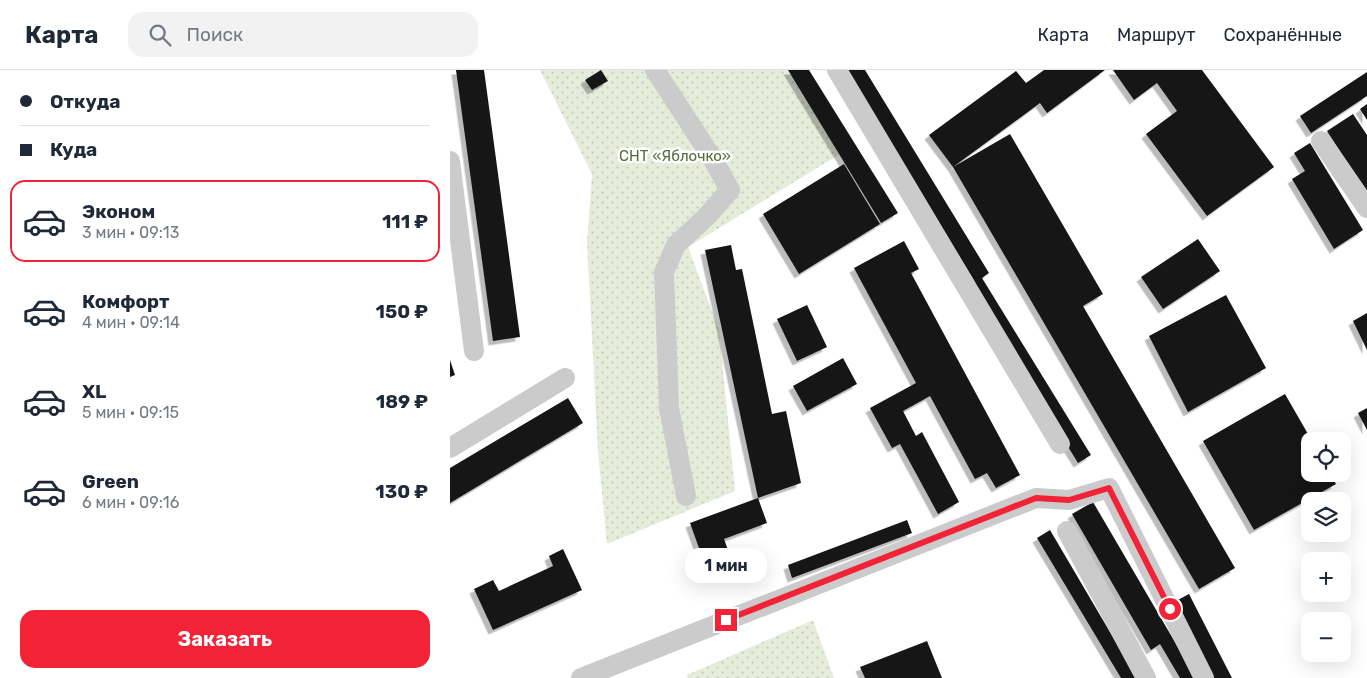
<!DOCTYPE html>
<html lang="ru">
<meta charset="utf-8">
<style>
:root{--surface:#fff;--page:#f2f2f3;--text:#1f2937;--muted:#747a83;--line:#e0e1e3;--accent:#f22337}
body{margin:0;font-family:Rubik,sans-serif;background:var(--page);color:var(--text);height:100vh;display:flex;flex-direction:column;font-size:19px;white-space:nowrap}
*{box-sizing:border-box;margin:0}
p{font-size:16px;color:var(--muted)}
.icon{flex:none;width:28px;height:28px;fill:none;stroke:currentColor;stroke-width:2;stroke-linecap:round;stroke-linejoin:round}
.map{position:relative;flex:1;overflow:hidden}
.drawer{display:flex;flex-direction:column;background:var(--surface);width:450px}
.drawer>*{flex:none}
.hud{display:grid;align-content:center;height:110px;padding:0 20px;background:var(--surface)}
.tools{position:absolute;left:851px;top:362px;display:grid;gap:10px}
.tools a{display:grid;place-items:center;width:50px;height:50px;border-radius:10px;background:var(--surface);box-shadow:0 5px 20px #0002;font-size:25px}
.end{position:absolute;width:22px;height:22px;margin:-11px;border:6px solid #f22337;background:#fff;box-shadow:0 0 0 2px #fff}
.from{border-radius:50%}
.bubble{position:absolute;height:35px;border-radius:15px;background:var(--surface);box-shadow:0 5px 20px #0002;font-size:16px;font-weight:700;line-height:35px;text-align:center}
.hud b{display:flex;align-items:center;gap:18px;height:48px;font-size:19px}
.hud b+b{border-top:1px solid var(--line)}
.hud i{width:12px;height:12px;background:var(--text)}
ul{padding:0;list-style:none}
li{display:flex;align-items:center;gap:15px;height:82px;margin:0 10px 8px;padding:0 10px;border:2px solid transparent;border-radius:15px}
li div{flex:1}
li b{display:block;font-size:19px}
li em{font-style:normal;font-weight:700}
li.active{border-color:var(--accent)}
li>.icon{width:45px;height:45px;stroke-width:1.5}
.action{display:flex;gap:10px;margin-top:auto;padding:10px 20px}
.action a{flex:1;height:58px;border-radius:15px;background:var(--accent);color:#fff;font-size:20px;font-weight:700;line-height:58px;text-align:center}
header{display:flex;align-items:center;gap:30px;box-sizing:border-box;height:70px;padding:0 25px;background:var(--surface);border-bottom:1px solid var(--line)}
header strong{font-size:24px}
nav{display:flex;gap:28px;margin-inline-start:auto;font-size:18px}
.search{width:350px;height:45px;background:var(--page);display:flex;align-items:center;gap:12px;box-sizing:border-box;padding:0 18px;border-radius:15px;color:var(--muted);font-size:19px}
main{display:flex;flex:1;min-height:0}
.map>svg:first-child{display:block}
.garden{fill:url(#garden-dots)}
.building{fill:#151515;filter:url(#shadow)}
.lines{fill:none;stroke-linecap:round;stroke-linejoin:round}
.minor{stroke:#cbcbcb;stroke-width:20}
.route{stroke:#f22337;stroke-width:6}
.labels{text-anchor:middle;stroke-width:5;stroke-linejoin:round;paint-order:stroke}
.park-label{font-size:15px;fill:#526d38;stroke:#fff}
</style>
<header>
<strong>Карта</strong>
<div class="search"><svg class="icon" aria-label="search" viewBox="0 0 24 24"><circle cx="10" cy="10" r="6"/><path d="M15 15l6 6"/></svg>Поиск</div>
<nav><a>Карта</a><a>Маршрут</a><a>Сохранённые</a></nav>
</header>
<main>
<section class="drawer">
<div class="hud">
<b><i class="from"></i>Откуда</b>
<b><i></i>Куда</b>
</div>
<ul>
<li class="active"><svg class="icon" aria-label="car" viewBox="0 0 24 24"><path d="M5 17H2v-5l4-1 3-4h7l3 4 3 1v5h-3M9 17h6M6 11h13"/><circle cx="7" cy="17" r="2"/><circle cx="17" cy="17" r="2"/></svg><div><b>Эконом</b><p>3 мин · 09:13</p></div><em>111 ₽</em></li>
<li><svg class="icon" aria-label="car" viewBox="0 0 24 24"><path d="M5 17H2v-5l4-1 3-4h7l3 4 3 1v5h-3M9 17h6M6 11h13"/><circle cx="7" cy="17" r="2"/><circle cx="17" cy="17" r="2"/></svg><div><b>Комфорт</b><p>4 мин · 09:14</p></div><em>150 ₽</em></li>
<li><svg class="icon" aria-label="car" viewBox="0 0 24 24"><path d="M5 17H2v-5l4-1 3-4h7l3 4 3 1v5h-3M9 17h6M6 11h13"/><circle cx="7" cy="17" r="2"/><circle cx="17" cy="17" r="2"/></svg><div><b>XL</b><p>5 мин · 09:15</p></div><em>189 ₽</em></li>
<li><svg class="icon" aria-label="car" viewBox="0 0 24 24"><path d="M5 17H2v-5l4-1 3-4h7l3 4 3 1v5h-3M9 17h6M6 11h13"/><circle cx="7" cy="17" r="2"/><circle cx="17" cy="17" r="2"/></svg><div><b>Green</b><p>6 мин · 09:16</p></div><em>130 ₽</em></li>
</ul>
<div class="action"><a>Заказать</a></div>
</section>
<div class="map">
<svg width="917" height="608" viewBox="0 0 917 608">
<defs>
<pattern id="garden-dots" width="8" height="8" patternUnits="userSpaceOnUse" patternTransform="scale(1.25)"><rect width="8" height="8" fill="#e5edda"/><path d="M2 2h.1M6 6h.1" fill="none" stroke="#c5ccbb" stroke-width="1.8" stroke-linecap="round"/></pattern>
<filter id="shadow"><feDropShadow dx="-4.5" dy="4.5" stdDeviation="0" flood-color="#0004"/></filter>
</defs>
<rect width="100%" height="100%" fill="#fff"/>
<path class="garden" d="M90,0H338L390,84L238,177L269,260L285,421L157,474L148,382L137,172L142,104Z
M363,550L384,608H238L237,605Z"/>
<path class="building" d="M6,0H34L70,267L43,271Z
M151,0L158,11L142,20L135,10Z
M338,0H359L448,143L431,153Z
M396,0H415L539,203L532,208L641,385L628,393L519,215L525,212Z
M594,0H655L597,43L590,33L503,97L560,64L653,224L633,236L785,498L749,519L503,97L479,65L566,1L576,13Z
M663,0H752L824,97L757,146L696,64L727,41L707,13L684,30Z
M917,2V26L861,63L850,46Z
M917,34V50L910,39Z
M903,44L917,65V123L877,61Z
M860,73L913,160L884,179L842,109L855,101L844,83Z
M394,94L430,154L349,204L313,144Z
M748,169L770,201L713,239L691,207Z
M454,171L469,199L461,203L570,405L546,418L537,403L525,409L480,326L453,341L466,366L472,362L509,432L488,444L450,374L442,378L420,338L466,313L404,198Z
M281,175L286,200L292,199L322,344L336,341L351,413L308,428L255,180Z
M776,225L816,298L738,342L699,266Z
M357,235L377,277L347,291L327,249Z
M917,243V280L903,251Z
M393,288L407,314L357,341L343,316Z
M0,290L5,305L0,307Z
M835,324L862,371H860V404H880L886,414L804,460L753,371Z
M118,328L133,353L0,433V398Z
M917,338V360L908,343Z
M308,428L317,453L274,469L283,494L258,503L240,453Z
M643,432L746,608H730L710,574L701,580L622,444Z
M457,450L462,463L342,508L338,495Z
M600,460L687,608H671L587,468Z
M113,479L132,520L43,560L24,519L43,510L49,521L103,496L99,486Z
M739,524L782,608H763L724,532Z
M477,571L492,608H415L410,597Z"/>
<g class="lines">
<path class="minor" d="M205,0L261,86L280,120L257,146L226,175L214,202L219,338L236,426
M387,0L610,374
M871,71L917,138
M0,91L24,281
M0,378L115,308
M617,461L696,608
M131,608L586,428L619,430L659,418L754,608"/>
</g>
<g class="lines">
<path class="route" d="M276,550L586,428L619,430L659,418L720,539"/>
</g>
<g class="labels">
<g class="park-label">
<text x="225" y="91">СНТ «Яблочко»</text>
</g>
</g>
</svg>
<div class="tools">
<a><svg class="icon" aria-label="locate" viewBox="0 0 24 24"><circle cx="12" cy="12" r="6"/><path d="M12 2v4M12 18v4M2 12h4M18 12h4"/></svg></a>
<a><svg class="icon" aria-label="layers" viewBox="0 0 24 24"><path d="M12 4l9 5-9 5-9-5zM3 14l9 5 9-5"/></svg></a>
<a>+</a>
<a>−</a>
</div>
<i class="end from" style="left:720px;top:539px"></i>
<i class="end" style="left:276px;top:550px"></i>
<div class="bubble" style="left:235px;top:478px;width:82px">1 мин</div>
</div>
</main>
